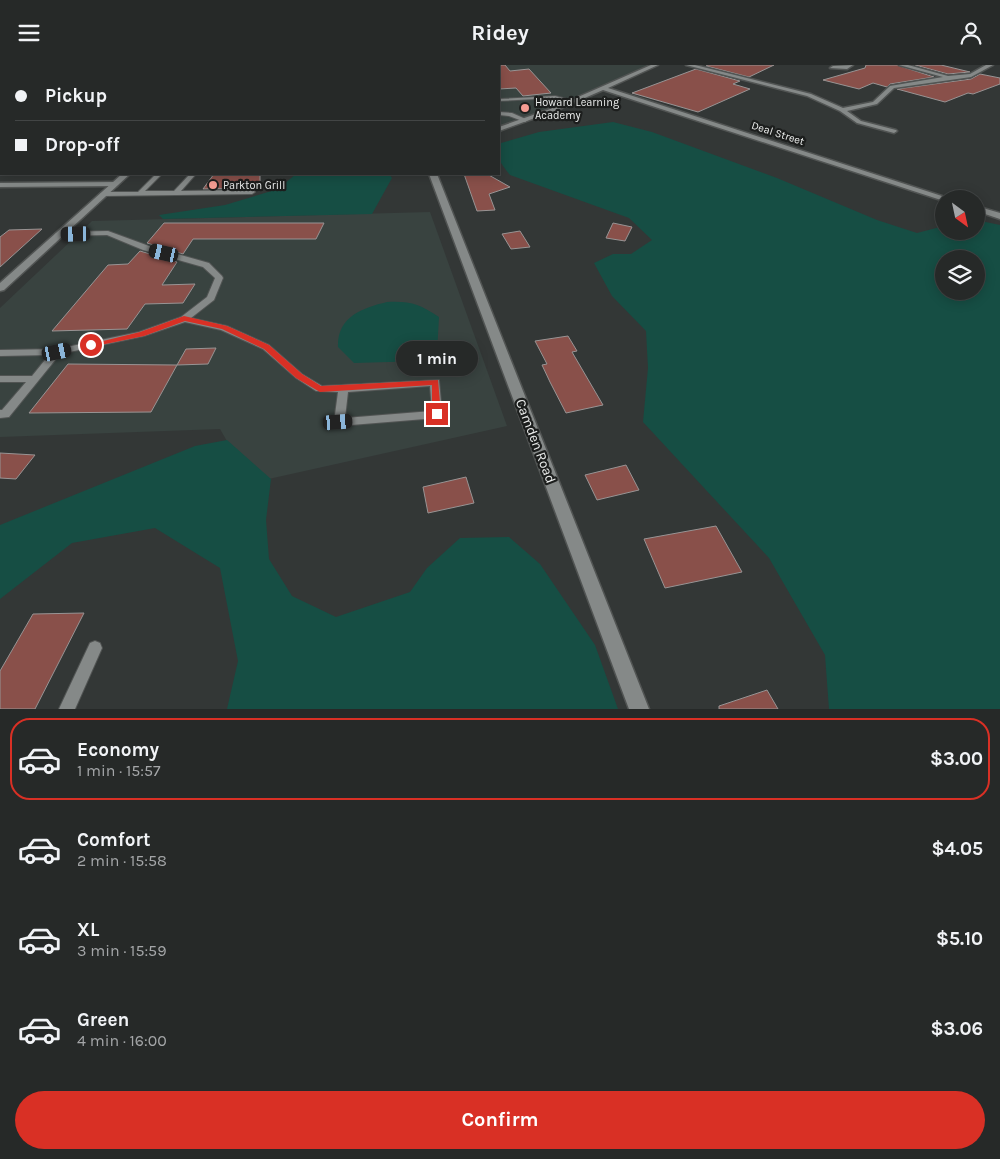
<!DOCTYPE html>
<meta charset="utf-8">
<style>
:root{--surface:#262928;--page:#2e3130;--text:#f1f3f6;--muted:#a4a6a8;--line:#424545;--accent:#d93025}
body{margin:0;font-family:Karla,sans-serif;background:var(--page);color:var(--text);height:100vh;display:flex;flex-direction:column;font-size:19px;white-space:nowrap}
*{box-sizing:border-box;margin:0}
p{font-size:16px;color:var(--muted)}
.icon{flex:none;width:28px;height:28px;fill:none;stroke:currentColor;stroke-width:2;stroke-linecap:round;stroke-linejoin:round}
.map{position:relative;height:644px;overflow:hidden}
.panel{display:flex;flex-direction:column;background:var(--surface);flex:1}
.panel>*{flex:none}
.banner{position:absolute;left:0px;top:0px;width:500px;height:110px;box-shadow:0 2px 12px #0003,0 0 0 1px var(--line);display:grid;align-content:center;height:110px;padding:0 15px;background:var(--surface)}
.needle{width:32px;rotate:147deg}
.buttons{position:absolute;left:935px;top:125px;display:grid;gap:10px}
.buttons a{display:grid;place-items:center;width:50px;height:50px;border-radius:50%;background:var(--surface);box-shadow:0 2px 12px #0003,0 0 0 1px var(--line);font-size:25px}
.end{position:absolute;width:22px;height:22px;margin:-11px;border:6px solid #d93025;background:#fff;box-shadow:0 0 0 2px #fff}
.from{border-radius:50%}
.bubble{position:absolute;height:35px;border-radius:18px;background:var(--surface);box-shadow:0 2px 12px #0003,0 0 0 1px var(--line);font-size:16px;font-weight:700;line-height:35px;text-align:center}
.car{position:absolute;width:15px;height:30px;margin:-15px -8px;border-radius:6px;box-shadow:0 0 4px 1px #0007;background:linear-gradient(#222 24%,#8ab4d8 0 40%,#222 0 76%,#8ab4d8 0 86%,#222 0)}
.banner b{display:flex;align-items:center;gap:18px;height:48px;font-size:19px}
.banner b+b{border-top:1px solid var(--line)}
.banner i{width:12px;height:12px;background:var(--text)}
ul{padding:9px 0 0;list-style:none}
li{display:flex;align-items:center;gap:15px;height:82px;margin:0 10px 8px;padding:0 5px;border:2px solid transparent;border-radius:20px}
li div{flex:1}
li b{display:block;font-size:19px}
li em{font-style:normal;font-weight:700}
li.selected{border-color:var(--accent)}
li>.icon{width:45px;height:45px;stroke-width:1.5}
.primary-button{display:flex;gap:10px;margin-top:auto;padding:10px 15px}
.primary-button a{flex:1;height:58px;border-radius:30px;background:var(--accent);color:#fff;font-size:20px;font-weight:700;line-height:58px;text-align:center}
header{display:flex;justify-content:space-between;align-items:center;height:65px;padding:0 15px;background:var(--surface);font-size:22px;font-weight:700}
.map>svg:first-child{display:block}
.built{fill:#394340}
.green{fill:#164e44;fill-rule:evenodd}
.building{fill:#89504a;stroke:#989494}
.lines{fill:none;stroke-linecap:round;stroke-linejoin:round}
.service-casing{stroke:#515453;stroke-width:2}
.minor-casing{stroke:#515453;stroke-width:3}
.tertiary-casing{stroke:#515453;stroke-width:3}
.secondary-casing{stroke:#515453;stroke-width:3}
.service{fill:#858988;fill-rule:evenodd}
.minor{fill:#858988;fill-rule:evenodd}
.tertiary{fill:#858988;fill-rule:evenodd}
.secondary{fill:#858988;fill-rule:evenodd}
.route{fill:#d93025}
.poi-dot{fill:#f59c92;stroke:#1c1e1d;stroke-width:2}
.labels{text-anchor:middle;stroke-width:4.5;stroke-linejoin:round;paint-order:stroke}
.far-poi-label{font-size:11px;fill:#ebedec;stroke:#1c1e1d;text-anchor:start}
.far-street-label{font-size:11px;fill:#ebedec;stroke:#1c1e1d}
.street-label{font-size:14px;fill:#ebedec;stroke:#1c1e1d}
</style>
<header><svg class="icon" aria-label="menu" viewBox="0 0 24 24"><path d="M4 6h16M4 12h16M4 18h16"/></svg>Ridey<svg class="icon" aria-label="person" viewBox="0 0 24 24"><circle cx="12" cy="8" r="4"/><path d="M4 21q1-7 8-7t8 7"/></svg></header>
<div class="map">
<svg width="1000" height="644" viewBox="0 0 1000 644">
<rect width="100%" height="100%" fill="#333736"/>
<path class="built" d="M397,0H655L602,23L499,63V1Z
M430,147L507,361L251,418L220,364L0,372V243L92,156Z"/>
<path class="green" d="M613,57L652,67L777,113L877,155L917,168L944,161V166H976V155L1000,160V644H829L825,590L769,493L643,357L648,303L646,266L612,231L594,198L613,189H631L652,175L629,153L510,110C502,100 493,90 501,78L539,67ZM944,194H976V226H944Z
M296,109H389L392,113L372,149L163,154L159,150L225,140L278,124Z
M387,237C411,236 419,239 439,252L437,288L424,296L354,298L338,282C337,252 362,243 387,237Z
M227,375L271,414L266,455L269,494L292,531L336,552L410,527L427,503L460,473L509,472L540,499L595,580L618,644H227L238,596L220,503L155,463L72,478L0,534V460L195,381Z"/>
<path class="building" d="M499,0H505L510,6L529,4L551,28L523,31L516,23L499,24Z
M708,0H774L749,12L706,1Z
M866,0H897L934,12L890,19L887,22L873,18L859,24L823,15L865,3Z
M915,0H941L970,7L948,9Z
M696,4L740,16L733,19L750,24L698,47L632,28Z
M980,9L1000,13V19L973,29L968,28L945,37L897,24L971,14Z
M214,109H260V123L203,124Z
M464,109H487L510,122L489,129L495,145L477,146Z
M164,158H324L316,174H193L183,189L147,178Z
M613,158L632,162L625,176L606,173Z
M42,164L0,202V172L9,165Z
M520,166L530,182L511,184L502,169Z
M140,186L177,197L162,220L195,219L183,238L145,239L127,264L52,266L108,200L128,199Z
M568,271L577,286L572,287L603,340L566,348L550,317L542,300L547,299L535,276Z
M216,283L208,299L177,300L186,284Z
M68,299L177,300L151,347L29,348Z
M0,388L35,390L16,414L0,413Z
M626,400L639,425L597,435L585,410Z
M466,412L474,438L428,448L423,422Z
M716,461L742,507L665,523L644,474Z
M84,548L35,644H0V606L33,549Z
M767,625L778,644H719V641Z"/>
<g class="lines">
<g class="service-casing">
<path id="service" d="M555,31L575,36L573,37L555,33L499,36V34Z
M499,47L512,48L528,55L525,57L509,51L499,50Z
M156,109H162L145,126H174L190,109H196L181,126L252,125L255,127L252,129L103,131L100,129L103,127H138Z
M108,166L149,181L209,198L222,211L223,213L214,235L191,253L227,261L269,280L302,309L322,321L439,315L442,349L441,352L437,353L339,361L335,360L334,357L338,327L316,326L296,313L263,284L221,265L185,257L144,271L60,289L9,352L0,353V345H2L26,317H0V311H32L49,290L0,291V285L57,284L139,267L181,252L207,232L215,213L203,202L143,185L107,170L59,171L55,169L59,167ZM430,321L432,346L345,353L348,327Z
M95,576L100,578L102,583L75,644H59L90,578Z"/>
</g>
<g class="minor-casing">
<path id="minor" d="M651,0H658L608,23L951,134H944V136L603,25L557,45L499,66V62L553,43Z
M686,0H695L811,29L843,43L873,37L890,21L943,12L899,0H908L948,11L970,9L986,0H993L971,12L894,23L877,39L847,46L861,56L896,65L897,66L894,68L857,58L840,46L807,31Z
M853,0L847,4L830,3L833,1Z
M117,117V121H114L0,122V118Z
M976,141L1000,148V154L976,146Z"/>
</g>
<g class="tertiary-casing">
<path id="tertiary" d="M387,0H393V1H388Z
M429,109H437L649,644H629Z"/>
</g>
<g class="secondary-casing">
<path id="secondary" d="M122,109H130L4,225L0,226V218Z"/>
</g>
<use href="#service" class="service"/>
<use href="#minor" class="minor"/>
<use href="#tertiary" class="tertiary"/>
<use href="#secondary" class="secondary"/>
</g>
<path class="route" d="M184,251L227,261L269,280L302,309L321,321L438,315L441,349L437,352L432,349V320L320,327L296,313L264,284L222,264L185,256L144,271L91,282L87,280L140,267Z"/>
<g class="poi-dot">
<circle cx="525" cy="43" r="5"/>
<circle cx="213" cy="120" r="5"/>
</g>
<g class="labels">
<g class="far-poi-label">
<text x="535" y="41">Howard Learning<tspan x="535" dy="13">Academy</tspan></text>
<text x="223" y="124">Parkton Grill</text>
</g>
<g class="far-street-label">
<text transform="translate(778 68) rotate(18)" y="4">Deal Street</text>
</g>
<g class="street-label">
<text transform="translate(536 376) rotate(69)" y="5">Camden Road</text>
</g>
</g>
</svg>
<div class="buttons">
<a><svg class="needle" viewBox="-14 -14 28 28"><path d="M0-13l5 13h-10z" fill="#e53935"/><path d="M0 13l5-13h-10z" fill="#a4a6a8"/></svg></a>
<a><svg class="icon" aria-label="layers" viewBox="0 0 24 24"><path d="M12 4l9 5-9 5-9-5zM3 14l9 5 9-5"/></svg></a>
</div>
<i class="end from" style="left:91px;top:280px"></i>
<i class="end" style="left:437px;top:349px"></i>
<div class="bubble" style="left:396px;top:276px;width:82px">1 min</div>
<i class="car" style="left:76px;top:169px;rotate:269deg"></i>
<i class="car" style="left:164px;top:188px;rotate:283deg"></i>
<i class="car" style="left:57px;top:287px;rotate:78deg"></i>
<i class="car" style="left:338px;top:357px;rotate:86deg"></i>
<div class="banner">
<b><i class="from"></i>Pickup</b>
<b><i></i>Drop-off</b>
</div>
</div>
<section class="panel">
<ul>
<li class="selected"><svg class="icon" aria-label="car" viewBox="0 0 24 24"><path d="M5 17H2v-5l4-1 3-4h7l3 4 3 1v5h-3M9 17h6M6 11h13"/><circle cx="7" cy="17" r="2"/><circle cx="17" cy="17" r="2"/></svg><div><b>Economy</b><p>1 min · 15:57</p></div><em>$3.00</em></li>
<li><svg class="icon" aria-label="car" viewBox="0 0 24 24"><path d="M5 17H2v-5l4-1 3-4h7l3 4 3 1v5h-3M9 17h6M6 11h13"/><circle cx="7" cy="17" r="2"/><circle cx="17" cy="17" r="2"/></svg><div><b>Comfort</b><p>2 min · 15:58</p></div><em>$4.05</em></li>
<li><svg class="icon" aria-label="car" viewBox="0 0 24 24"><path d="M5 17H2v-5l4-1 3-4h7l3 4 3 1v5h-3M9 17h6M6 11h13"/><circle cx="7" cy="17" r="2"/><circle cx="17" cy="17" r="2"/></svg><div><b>XL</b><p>3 min · 15:59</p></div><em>$5.10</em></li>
<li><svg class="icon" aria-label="car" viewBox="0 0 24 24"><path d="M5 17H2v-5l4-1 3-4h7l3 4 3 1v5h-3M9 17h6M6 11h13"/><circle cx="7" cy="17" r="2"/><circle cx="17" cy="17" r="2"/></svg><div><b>Green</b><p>4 min · 16:00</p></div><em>$3.06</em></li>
</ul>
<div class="primary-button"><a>Confirm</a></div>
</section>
